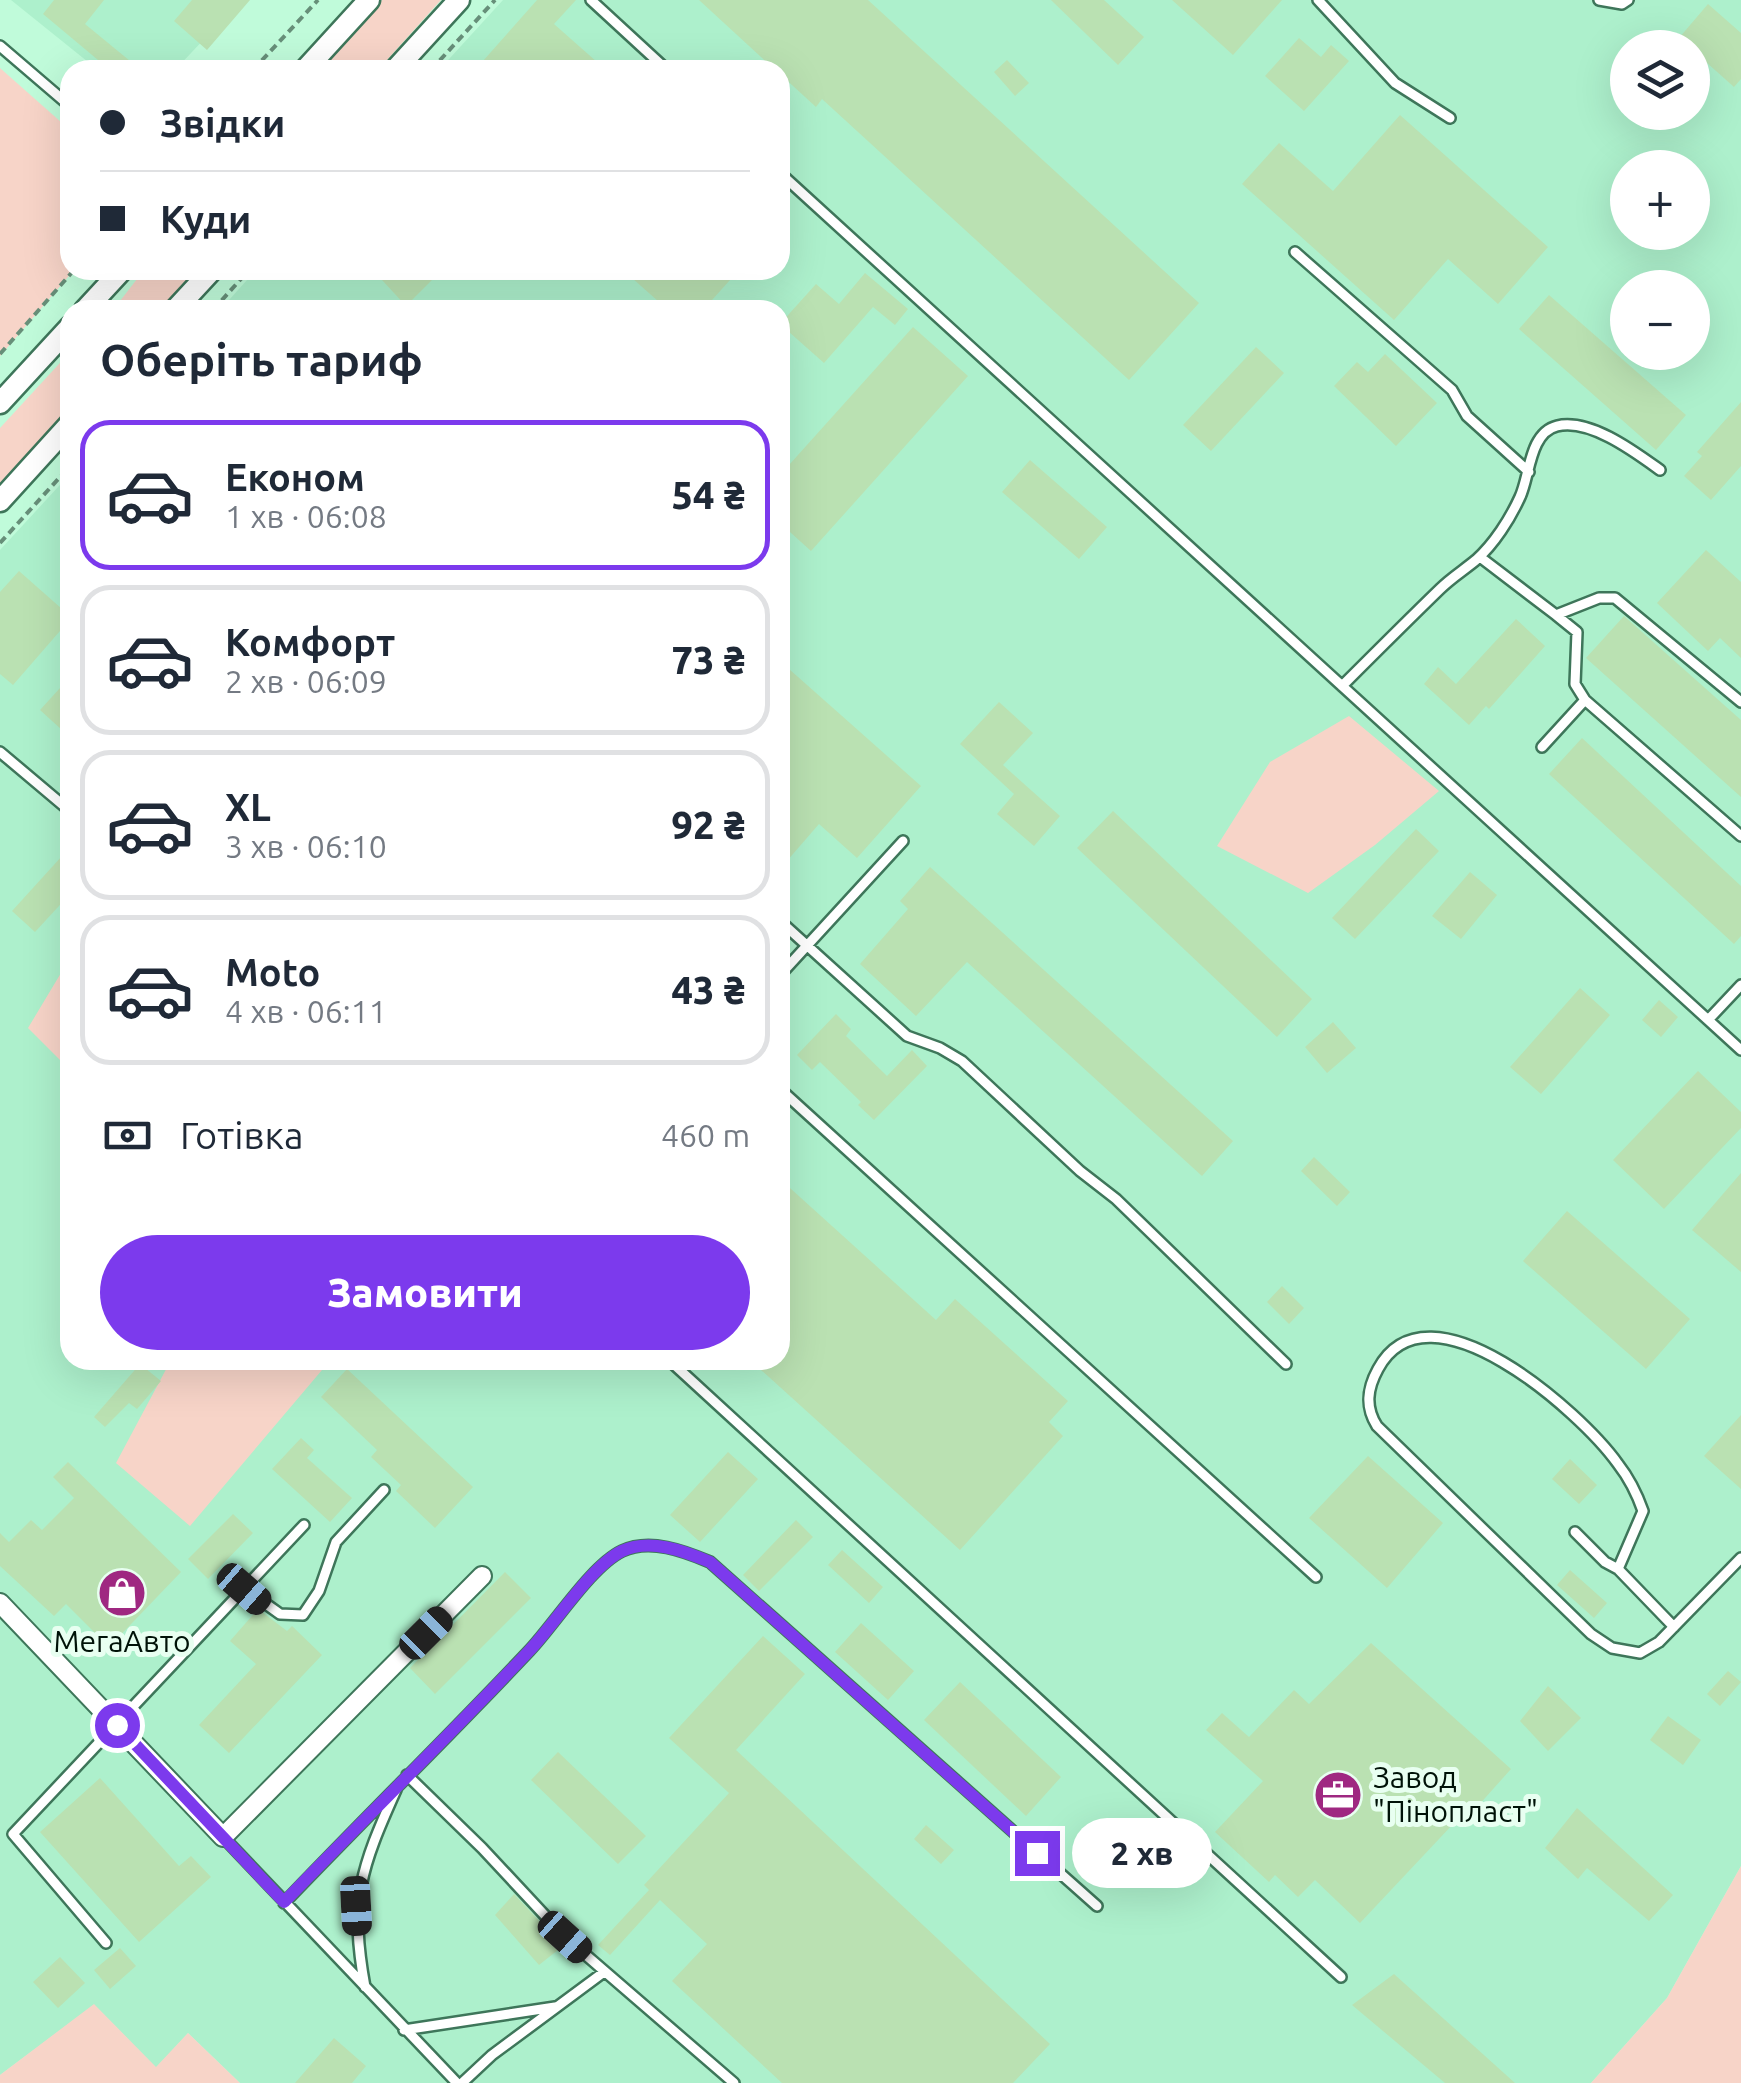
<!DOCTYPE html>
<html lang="uk">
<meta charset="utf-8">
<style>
:root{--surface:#fff;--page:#f2f2f3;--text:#1f2937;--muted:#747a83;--line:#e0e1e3;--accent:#7c3aed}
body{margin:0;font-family:Ubuntu,sans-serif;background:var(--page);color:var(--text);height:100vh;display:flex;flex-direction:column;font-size:38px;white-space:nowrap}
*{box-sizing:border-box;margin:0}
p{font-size:32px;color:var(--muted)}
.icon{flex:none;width:55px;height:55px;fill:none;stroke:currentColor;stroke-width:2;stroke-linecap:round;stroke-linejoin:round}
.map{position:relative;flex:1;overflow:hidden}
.details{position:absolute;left:60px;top:300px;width:730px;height:1070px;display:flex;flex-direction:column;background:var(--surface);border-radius:30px;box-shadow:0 10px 40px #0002}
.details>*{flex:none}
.guide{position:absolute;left:60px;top:60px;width:730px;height:220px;border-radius:30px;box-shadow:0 10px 40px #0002;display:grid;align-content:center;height:220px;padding:0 40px;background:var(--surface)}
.fabs{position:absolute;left:1610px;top:30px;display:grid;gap:20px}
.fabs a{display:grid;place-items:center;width:100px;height:100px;border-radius:50%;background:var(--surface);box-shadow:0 10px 40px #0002;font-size:50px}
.end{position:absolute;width:45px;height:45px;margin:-22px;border:12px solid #7c3aed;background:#fff;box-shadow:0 0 0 5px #fff}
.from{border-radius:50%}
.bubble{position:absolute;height:70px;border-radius:35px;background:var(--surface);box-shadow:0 10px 40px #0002;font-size:32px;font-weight:800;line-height:70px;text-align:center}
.car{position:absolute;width:30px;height:60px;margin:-30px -15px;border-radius:12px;box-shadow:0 0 8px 2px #0007;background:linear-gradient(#222 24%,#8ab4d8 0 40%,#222 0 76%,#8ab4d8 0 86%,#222 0)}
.guide b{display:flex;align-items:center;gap:35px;height:95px;font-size:38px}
.guide b+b{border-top:2px solid var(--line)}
.guide i{width:25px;height:25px;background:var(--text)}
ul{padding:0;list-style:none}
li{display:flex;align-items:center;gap:30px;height:150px;margin:0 20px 15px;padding:0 20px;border:5px solid var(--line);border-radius:30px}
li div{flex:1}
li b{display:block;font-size:38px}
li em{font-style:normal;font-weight:800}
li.selected{border-color:var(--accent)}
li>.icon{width:90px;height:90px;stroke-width:1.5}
h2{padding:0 40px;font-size:45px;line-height:120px}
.pay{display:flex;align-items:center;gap:25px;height:110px;padding:0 40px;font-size:38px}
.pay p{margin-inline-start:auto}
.primary-button{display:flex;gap:20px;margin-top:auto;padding:20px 40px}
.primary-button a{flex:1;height:115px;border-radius:60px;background:var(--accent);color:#fff;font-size:40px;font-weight:800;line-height:115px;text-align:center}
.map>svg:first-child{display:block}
.built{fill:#adf0cc;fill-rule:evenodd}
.green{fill:#f7d4c8}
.building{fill:#bae1b2}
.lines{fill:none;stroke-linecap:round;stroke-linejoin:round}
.service-casing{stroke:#3e765a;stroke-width:14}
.minor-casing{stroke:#3e765a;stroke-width:22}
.tertiary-casing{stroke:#3e765a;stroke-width:25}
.path{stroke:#678f79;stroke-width:4;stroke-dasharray:8 5;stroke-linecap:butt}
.service{stroke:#fff;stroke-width:9}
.minor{stroke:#fff;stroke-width:18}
.tertiary{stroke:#fff;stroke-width:20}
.route{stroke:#7c3aed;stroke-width:12}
.labels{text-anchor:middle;stroke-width:10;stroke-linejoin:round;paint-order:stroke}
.poi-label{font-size:30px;fill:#001208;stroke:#e8fff1}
</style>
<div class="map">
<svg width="1741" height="2083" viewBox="0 0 1741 2083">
<rect width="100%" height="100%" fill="#c0fbda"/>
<path class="built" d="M11,0H241L175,70H98Z
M503,0H1741V1866L1667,1998L1591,2083H240L188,2033L156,2068L94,2005L0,2075V550L70,474V1360H780V310H220L256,270H780V70H439ZM1628,48H1692V112H1628ZM1628,168H1692V232H1628ZM1628,288H1692V352H1628Z"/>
<path class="green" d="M382,0H441L378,70H320Z
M0,68L70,130V270H74L0,356Z
M144,270H198L162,310H119L120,301Z
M70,352V412L0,487V428Z
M1349,716L1439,791L1375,845L1308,893L1217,846L1270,762Z
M70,958V1070L28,1028Z
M171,1360H314L322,1370L190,1526L116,1463Z
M1741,1866V2083H1591L1667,1998Z
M94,2004L156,2067L188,2033L240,2083H0V2075Z"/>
<path class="building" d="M54,0H104L85,24L141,70H110L43,14Z
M192,0H250L207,50L174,21Z
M537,0H576L554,24L606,70H475Z
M699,0H868L1199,303L1129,380L822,99L816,107L780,74V70H775Z
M1051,0H1104L1144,37L1118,65Z
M1172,0H1282L1233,55Z
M1708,4L1741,33V79L1734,87L1679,38Z
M1299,38L1321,57L1331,45L1349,61L1304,111L1265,76Z
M1007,60L1029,83L1015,96L994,72Z
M1400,115L1548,247L1498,304L1448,259L1394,320L1242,184L1279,143L1333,191Z
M392,270H442L406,306L382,280Z
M623,270H739L703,310H668Z
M865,273L908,309L895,325L873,307L824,363L780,324L816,284L839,304Z
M1549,295L1686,415L1656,450L1519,329Z
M913,327L968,376L811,551L780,523V475Z
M1256,347L1284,373L1211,451L1183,425Z
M1385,354L1437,403L1396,446L1334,386L1357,362L1368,372Z
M1741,402V466L1711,500L1684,476L1702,456L1697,452Z
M1030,460L1107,527L1079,559L1002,492Z
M1706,550L1741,582V658L1720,638L1708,651L1657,603Z
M19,571L70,616V640L60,631L13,685L0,674V592Z
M1624,616L1741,720V797L1586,658Z
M1516,619L1545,646L1489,709L1486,706L1469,725L1424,684L1438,667L1456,684Z
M780,661L921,786L857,858L819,824L780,869Z
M70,677V721L62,730L40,710Z
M999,702L1033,733L1003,765L1060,816L1034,846L997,814L1014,794L960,744Z
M1582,738L1741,886V936L1734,944L1549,774Z
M1113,811L1312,999L1277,1037L1077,848Z
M1416,829L1439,851L1355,939L1332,918Z
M62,856L70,863V894L35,932L12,911Z
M930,867L1233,1141L1202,1176L967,962L916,1016L860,964L908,909L900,901Z
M1470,872L1497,895L1461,939L1432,916Z
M1580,988L1610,1015L1541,1094L1510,1067Z
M1659,1000L1678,1017L1661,1037L1642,1020Z
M836,1014L851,1029L846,1036L887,1076L912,1050L927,1066L874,1120L858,1105L861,1102L820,1062L812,1070L797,1055Z
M1333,1022L1356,1048L1327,1073L1305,1047Z
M1698,1071L1741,1112V1128L1664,1209L1613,1160Z
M1314,1157L1350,1192L1337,1206L1301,1171Z
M1741,1173V1272L1692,1230Z
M780,1179L936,1320L955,1299L1068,1401L1049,1422L1063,1436L960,1550L750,1360H780Z
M1567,1211L1690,1319L1646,1369L1523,1261Z
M1282,1286L1304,1308L1289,1324L1267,1302Z
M140,1364L161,1381L137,1409L129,1403L105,1427L94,1417Z
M347,1369L473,1487L435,1528L396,1491L401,1485L371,1457L377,1450L321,1397Z
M1741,1415V1489L1704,1456Z
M301,1438L314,1450L307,1458L352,1498L330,1522L272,1469Z
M728,1452L758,1479L700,1542L670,1515Z
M1368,1456L1443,1523L1387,1588L1309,1518Z
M1570,1459L1597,1485L1579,1504L1552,1479Z
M68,1462L181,1572L109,1647L66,1604L54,1616L0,1566V1533L9,1542L31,1520L42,1530L74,1498L53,1477Z
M233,1514L253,1533L208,1579L188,1559Z
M796,1520L813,1537L759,1591L743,1575Z
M842,1550L883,1587L869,1603L828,1565Z
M1570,1570L1607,1603L1594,1618L1557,1585Z
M505,1572L531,1598L435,1694L410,1668Z
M258,1609L287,1631L292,1626L322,1655L229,1753L199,1725L256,1664L230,1641Z
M861,1623L914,1671L888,1700L835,1652Z
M763,1636L805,1674L736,1750L1050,2044L1013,2083H782L672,1981L707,1944L660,1900L610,1955L598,1945L649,1890L644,1885L729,1793L669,1738Z
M1371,1643L1511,1769L1460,1826L1455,1822L1360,1923L1315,1880L1298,1897L1275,1875L1269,1882L1215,1832L1263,1781L1206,1730L1222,1713L1249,1737L1294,1690L1309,1704Z
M1728,1671L1741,1682L1720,1706L1707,1694Z
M960,1682L1061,1777L1026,1816L924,1720Z
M1548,1686L1581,1718L1548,1751L1520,1721Z
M1668,1716L1701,1740L1683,1765L1650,1740Z
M558,1752L646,1836L618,1864L531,1780Z
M100,1778L179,1866L191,1856L211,1877L139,1942L40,1832Z
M1577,1808L1673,1895L1649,1921L1587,1868L1578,1879L1545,1848Z
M926,1825L954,1850L941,1864L914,1839Z
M514,1894L563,1946L539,1965L495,1915Z
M120,1948L136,1966L110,1989L94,1970Z
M60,1957L85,1983L58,2008L33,1982Z
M1394,1974L1515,2083H1445L1352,2005Z
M334,2038L366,2066L352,2083H295Z"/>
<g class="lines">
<g class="service-casing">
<path id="service" d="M591,0L667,70
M1318,0L1395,83L1450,118
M1599,0L1622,4L1628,0
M0,46L70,106
M780,173L1741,1050
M1295,252L1452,390L1467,416L1529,472
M1480,557L1556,615L1599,598H1615L1741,702
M1556,615L1577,632L1575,684L1585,700L1741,836
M1342,686C1375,653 1407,621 1440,589C1451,578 1464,570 1476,560C1494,544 1510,519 1520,497C1530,476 1529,433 1557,426C1590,418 1635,452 1660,470
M1542,747L1585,700
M0,752L70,811
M780,921L907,1036L940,1048L962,1061L1080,1171L1116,1199L1286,1364
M780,975L903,841
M1708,1020L1741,985
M780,1089L1316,1577
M669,1360L1341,1977
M1575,1532L1605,1562L1618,1569L1643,1511C1637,1494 1629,1478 1618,1464C1581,1412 1428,1276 1378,1369C1367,1389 1365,1407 1377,1426L1591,1634L1612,1648L1640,1653L1659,1642L1741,1558
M1618,1569L1674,1627
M245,1589L280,1614L303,1615L319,1591L336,1542L384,1490
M407,1775L482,1848L565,1937L734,2083
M223,1837L457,2083
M284,1903C365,1818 449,1736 529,1651C554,1625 591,1566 622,1551C650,1538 684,1551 710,1562L1097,1906
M106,1943L13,1834L304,1525
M365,1987C349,1900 361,1868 396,1790
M404,2030L555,2007
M462,2083L492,2055L604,1972"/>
</g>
<g class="minor-casing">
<path id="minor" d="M0,1603L223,1837L482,1576"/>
</g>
<g class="tertiary-casing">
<path id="tertiary" d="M305,70L369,0
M395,70L459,0
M85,310L122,270
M175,310L212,270
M0,403L70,327
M0,501L70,424"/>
</g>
<path class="path" d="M253,70L318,0
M431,70L495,0
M213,310L249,270
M0,354L74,270
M0,543L70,466"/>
<use href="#service" class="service"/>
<use href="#minor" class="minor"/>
<use href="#tertiary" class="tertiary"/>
</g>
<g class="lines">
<path class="route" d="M117,1725L284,1902C365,1818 449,1736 529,1651C554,1625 591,1566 622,1551C650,1538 684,1551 710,1562L1037,1853"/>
</g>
<defs>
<g id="shop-disc" transform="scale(2.5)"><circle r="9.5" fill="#9f2881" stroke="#e8fff1"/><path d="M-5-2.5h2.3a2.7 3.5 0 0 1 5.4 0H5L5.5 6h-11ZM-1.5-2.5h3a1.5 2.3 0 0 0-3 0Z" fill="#fff"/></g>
<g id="office-disc" transform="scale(2.5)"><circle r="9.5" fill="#9f2881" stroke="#e8fff1"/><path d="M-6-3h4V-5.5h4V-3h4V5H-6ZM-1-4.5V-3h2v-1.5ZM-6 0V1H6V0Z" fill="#fff"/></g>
</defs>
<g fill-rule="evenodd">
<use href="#shop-disc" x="122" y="1593"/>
<use href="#office-disc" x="1338" y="1795"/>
</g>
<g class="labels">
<g class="poi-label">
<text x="122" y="1652">МегаАвто</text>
<text x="1373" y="1788" text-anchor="start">Завод<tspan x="1373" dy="34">"Пінопласт"</tspan></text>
</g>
</g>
</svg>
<div class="fabs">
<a><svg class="icon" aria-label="layers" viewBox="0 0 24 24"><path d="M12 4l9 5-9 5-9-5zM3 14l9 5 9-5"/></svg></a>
<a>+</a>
<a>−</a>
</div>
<i class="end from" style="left:117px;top:1725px"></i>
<i class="end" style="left:1037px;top:1853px"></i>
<div class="bubble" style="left:1072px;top:1818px;width:140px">2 хв</div>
<i class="car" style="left:244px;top:1589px;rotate:131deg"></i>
<i class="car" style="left:426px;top:1633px;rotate:45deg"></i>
<i class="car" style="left:356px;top:1906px;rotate:177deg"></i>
<i class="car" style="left:565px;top:1937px;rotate:132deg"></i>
<div class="guide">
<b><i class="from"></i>Звідки</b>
<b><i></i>Куди</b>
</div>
<section class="details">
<h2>Оберіть тариф</h2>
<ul>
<li class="selected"><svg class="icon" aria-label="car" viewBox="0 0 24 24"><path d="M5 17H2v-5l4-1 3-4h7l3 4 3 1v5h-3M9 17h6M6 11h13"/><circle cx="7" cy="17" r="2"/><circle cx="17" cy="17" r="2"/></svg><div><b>Економ</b><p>1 хв · 06:08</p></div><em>54 ₴</em></li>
<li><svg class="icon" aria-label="car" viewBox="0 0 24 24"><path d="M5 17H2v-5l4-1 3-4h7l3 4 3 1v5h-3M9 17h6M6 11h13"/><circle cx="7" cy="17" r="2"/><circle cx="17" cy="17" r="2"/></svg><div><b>Комфорт</b><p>2 хв · 06:09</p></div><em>73 ₴</em></li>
<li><svg class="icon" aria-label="car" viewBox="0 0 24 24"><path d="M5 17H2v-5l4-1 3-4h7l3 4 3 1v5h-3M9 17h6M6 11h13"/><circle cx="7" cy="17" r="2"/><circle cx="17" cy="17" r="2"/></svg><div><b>XL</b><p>3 хв · 06:10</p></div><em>92 ₴</em></li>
<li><svg class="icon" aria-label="car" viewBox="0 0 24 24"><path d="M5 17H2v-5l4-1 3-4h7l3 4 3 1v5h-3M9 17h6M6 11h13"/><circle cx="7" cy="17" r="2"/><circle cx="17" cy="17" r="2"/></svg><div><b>Moto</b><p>4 хв · 06:11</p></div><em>43 ₴</em></li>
</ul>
<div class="pay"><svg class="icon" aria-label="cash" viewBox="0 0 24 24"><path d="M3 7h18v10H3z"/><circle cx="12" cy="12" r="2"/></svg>Готівка<p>460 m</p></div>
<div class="primary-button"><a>Замовити</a></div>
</section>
</div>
